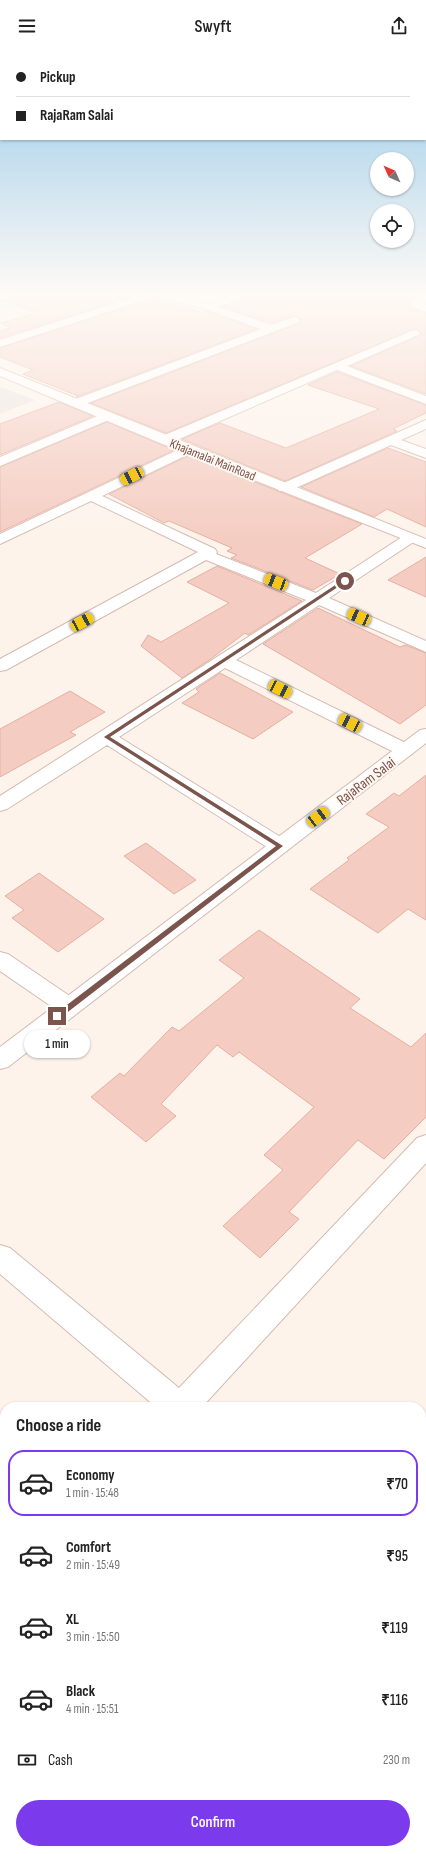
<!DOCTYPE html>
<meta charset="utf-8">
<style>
:root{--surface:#fff;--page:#f2f2f2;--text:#222;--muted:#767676;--line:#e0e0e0;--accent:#7c3aed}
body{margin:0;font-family:"Sofia Sans Condensed",sans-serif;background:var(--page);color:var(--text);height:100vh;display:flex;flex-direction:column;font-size:15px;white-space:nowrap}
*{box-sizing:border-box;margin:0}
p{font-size:13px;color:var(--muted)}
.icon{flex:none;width:22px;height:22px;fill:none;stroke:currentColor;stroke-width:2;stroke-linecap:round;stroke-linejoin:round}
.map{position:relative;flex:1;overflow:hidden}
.panel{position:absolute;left:0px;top:1350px;width:426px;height:452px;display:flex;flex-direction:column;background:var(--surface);border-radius:16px 16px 0 0;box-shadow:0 1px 3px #0004}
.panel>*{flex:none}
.guide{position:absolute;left:0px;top:0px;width:426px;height:88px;box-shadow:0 1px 3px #0004;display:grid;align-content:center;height:88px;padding:0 16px;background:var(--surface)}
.needle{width:26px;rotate:315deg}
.tools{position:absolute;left:370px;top:100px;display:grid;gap:8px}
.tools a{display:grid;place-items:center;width:44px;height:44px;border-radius:50%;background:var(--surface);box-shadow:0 1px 3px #0004;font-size:20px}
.end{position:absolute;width:18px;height:18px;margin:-9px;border:5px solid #7b544b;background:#fff;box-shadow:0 0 0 2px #fff}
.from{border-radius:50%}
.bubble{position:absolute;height:28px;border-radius:14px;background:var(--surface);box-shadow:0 1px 3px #0004;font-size:13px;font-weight:600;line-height:28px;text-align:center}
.car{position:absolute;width:12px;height:24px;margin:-12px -6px;border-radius:5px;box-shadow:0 0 3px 1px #0007;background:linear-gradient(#f5c518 24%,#345 0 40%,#f5c518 0 76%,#345 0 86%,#f5c518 0)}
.guide b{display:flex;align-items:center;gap:14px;height:38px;font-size:15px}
.guide b+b{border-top:1px solid var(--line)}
.guide i{width:10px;height:10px;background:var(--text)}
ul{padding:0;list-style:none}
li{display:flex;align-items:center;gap:12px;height:66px;margin:0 8px 6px;padding:0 8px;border:2px solid transparent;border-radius:16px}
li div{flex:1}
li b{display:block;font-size:15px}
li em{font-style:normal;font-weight:600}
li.active{border-color:var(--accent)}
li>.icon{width:36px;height:36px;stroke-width:1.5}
h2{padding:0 16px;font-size:18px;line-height:48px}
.pay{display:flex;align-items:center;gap:10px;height:44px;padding:0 16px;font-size:15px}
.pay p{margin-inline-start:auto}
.button{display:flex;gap:8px;margin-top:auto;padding:8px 16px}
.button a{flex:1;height:46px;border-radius:24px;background:var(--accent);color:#fff;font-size:16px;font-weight:600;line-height:46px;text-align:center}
header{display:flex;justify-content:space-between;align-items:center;height:52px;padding:0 16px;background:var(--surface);font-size:18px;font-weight:600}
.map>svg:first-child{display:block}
.industrial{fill:#ede4e0}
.building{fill:#f4ccc1;stroke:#e8afa0}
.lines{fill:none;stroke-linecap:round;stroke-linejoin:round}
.minor-casing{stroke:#d3bbb2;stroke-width:2}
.tertiary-casing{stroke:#d3bbb2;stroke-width:2}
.secondary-casing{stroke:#d9bbb1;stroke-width:2}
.minor{fill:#fff;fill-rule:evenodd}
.tertiary{fill:#fff;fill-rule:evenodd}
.secondary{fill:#fff;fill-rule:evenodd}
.route{fill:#7b544b}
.labels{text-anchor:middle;stroke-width:4;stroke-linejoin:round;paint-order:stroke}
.far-street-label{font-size:13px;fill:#7b544b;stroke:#fff8f2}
.street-label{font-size:15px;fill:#7b544b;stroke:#fff8f2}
</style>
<header><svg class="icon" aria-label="menu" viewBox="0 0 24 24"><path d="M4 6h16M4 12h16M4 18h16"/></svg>Swyft<svg class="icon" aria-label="share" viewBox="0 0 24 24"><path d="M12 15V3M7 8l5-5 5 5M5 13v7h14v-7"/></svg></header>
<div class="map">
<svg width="426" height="1802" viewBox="0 0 426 1802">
<rect width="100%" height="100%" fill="#fdf3eb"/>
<path class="industrial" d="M0,335L35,348L0,362Z"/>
<path class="building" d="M26,240H140L143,241L0,286V279L11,276L1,271L37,261L5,249L24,243Z
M259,240H426V242L414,246L410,252L412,256L426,261V342L351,314L419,284L421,280L414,277L166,381L91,351L300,271L301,267L295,264L271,271L223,255Z
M156,246L203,261L207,259L257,277L76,345L78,344L23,322L33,318L0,305V296Z
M337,320L426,353V361L393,377L397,379L285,429L182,387L220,371L286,396L379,357L308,333Z
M59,350L93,364L0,403V372Z
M107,370L174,398L0,480V415Z
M388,396L426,410V475L387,457L374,465L301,435Z
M188,404L362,472L305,506L340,522L313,538L231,506L237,503L227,499L232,496L169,469L164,471L109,442Z
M426,505V545L388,528Z
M217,514L302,549L248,583L245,581L212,606L182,626L141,594L148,583L161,590L229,551L187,530Z
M318,556L400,595L405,593L426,601V653L400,672L263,592Z
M220,621L293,660L253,687L182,651L199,640L196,637Z
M70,639L105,660L70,680L76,683L0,725V677Z
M426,723V868L408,857L378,881L310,837L349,808L347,806L389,775L366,762L394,741L399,744Z
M146,791L196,828L174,842L124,804Z
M39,821L104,867L58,900L12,866L24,858L5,844Z
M259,878L360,947L350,956L411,995L426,981V1065L384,1107L358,1088L289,1160L299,1167L260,1206L223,1174L283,1118L264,1103L314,1055L239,1000L233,1005L217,993L161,1052L176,1064L146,1090L91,1045L120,1021L124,1024L172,975L179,979L244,926L219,908Z"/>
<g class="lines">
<g class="minor-casing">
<path id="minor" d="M10,240H25L24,242L0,249V243Z
M150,240H163L208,252L239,240H253L252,242L219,255L271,273L295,265L300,268L299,270L77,355L73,354L71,351L73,348L261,277L205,257L156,244L0,295V288Z
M426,243V250L422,252L426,253V260L412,255L411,253L414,247Z
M414,278L418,279L420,281L418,283L347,314L426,344V352L337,318L170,391H160L159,388L160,385Z
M107,360L111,361L113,364L111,367L0,414V405Z
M426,368V377L401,388L426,397V406L391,393L289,439H279L277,436L279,433Z
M188,393L193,394L195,397L193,400L102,444L215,497L217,500L216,502L316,541L405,483H415L417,486L415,489L329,546L426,589V600L319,553L236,608L412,694L414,698L412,702L405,704L398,702L225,616L119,685L287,789L290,794L287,799L280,801L273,799L107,693L7,757L0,759V744L306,548L206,508L6,618L0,619V607L198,500L91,449L0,492V482Z
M0,900L8,902L77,949L80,955L77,961L69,964L61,961L0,919Z
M426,1083V1111L202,1355H156L0,1222V1193L10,1196L179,1336L417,1086Z
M5,1529V1567L0,1569V1531Z
M421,1541L426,1543V1580L421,1578Z"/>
</g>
<g class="tertiary-casing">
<path id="tertiary" d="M426,677V691L8,1015L0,1017V995L420,678Z"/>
</g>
<g class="secondary-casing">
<path id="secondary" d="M0,316L426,487V496L160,391L0,324Z"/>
</g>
<use href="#minor" class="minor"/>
<use href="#tertiary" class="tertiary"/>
<use href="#secondary" class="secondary"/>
</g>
<linearGradient id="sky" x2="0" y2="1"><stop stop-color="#97c9e8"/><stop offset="0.49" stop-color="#fefaf6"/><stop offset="1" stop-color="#fefaf6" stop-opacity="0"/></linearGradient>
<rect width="426" height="492" fill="url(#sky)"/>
<path class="route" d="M343,528L347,529L110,685L283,794L60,966H55V962L276,794L104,685Z"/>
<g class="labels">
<g class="far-street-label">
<text transform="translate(213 407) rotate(22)" y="5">Khajamalai MainRoad</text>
</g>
<g class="street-label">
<text transform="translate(366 729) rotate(-37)" y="5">RajaRam Salai</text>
</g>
</g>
</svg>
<div class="tools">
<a><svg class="needle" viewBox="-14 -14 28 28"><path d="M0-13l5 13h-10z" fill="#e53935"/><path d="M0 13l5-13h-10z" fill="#767676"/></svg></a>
<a><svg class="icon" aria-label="locate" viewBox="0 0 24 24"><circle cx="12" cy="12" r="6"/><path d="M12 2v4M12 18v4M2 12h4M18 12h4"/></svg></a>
</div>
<i class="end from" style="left:345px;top:529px"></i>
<i class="end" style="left:57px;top:964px"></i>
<div class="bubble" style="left:24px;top:978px;width:66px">1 min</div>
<i class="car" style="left:132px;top:424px;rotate:244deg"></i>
<i class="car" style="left:276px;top:530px;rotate:291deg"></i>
<i class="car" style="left:359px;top:565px;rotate:294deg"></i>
<i class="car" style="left:82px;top:570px;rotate:62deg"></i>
<i class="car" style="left:280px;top:637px;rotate:116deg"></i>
<i class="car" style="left:350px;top:671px;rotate:296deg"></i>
<i class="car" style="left:318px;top:765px;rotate:53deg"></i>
<div class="guide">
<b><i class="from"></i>Pickup</b>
<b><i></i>RajaRam Salai</b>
</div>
<section class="panel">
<h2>Choose a ride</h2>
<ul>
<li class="active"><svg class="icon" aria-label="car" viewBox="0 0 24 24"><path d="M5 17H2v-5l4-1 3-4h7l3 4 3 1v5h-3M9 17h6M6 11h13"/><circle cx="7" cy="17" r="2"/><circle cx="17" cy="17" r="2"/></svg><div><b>Economy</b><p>1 min · 15:48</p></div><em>₹70</em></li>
<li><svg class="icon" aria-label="car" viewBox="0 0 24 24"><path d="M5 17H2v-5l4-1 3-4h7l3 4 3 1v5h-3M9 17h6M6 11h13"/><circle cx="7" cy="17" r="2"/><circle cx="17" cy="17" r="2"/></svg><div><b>Comfort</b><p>2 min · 15:49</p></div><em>₹95</em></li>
<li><svg class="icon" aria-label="car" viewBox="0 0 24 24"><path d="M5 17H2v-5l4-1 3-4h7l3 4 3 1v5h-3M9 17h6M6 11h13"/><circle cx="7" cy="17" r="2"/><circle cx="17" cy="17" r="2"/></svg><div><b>XL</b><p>3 min · 15:50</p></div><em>₹119</em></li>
<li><svg class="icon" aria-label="car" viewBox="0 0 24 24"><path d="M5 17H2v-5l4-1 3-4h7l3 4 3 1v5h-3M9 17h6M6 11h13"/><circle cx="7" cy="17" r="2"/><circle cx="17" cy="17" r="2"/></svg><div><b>Black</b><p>4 min · 15:51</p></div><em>₹116</em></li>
</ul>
<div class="pay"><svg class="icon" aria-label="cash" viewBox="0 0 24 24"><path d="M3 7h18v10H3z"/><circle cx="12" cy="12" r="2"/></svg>Cash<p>230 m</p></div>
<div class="button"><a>Confirm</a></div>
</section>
</div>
